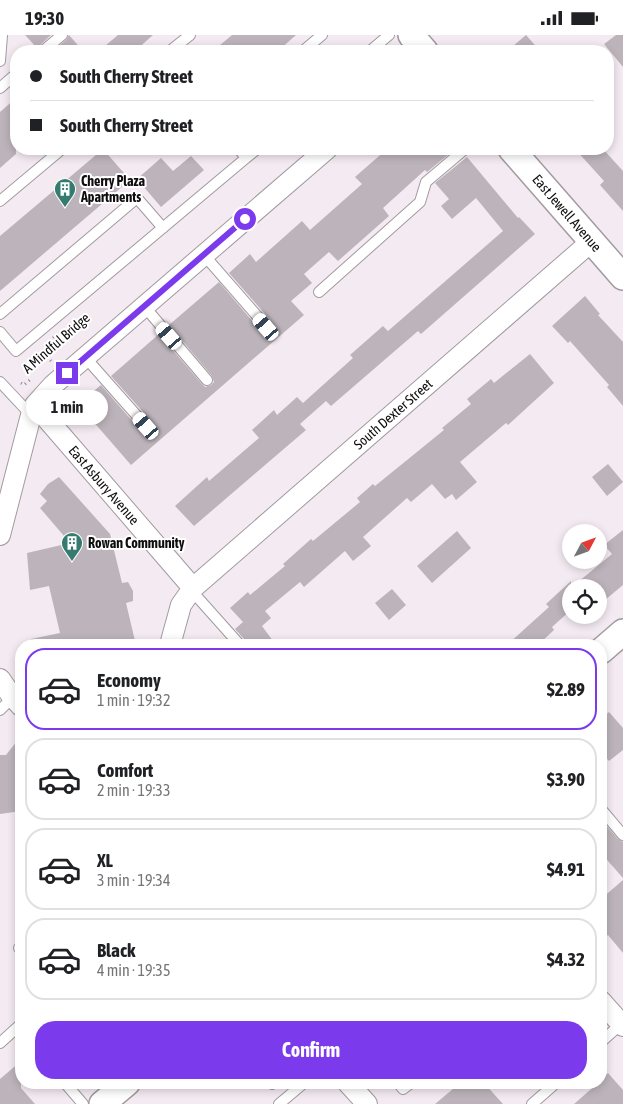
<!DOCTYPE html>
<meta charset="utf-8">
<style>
:root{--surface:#fff;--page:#f2f2f2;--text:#202124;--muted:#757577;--line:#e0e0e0;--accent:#7c3aed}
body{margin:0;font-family:"Asap Condensed",sans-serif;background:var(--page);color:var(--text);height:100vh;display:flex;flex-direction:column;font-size:19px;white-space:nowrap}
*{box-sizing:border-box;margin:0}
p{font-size:16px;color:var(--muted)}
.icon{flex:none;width:28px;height:28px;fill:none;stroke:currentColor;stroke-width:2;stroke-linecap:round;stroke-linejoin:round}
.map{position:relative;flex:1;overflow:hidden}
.drawer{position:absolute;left:15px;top:604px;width:592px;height:450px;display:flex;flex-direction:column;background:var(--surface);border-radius:20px;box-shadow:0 2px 8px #0003}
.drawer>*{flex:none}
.hud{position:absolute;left:10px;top:10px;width:604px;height:110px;border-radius:20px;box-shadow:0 2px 8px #0003;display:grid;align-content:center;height:110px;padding:0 20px;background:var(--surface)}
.needle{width:32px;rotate:49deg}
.buttons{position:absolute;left:562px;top:489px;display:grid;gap:10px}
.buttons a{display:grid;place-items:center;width:45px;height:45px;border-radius:50%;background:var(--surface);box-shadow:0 2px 8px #0003;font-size:25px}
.end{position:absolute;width:22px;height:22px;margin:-11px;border:6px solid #7c3aed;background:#fff;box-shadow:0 0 0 2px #fff}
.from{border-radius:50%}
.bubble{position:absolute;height:35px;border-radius:18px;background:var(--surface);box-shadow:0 2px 8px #0003;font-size:16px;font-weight:700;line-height:35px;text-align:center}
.car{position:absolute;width:15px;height:30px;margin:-15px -8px;border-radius:6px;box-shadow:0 0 4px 1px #0007;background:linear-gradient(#fff 24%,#345 0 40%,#fff 0 76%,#345 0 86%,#fff 0)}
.hud b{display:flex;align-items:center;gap:18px;height:48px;font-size:19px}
.hud b+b{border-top:1px solid var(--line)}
.hud i{width:12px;height:12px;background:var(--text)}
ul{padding:9px 0 0;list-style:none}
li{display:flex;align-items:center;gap:15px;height:82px;margin:0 10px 8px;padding:0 10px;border:2px solid var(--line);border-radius:20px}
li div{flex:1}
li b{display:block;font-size:19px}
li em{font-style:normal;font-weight:700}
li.on{border-color:var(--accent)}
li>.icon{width:45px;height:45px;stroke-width:1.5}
.action{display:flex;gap:10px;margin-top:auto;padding:10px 20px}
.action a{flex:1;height:58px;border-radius:20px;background:var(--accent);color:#fff;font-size:20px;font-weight:700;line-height:58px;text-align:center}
.status{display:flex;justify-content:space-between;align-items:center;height:35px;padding:0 25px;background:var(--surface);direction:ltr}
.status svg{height:14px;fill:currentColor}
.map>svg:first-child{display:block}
.building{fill:#bcb4ba}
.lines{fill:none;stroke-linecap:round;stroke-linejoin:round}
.service-casing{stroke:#a29aa0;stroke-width:12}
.minor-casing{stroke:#a29aa0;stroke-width:22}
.tertiary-casing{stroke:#a29aa0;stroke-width:28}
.path{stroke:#8f898e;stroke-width:3;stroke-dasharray:1 4;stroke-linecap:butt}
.service{stroke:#fff;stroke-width:10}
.minor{stroke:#fff;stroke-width:20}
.tertiary{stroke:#fff;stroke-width:25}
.route{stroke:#7c3aed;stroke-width:6}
.labels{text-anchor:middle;stroke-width:4;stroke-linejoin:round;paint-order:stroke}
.poi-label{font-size:14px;font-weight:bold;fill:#100d0f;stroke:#fff;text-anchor:start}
.street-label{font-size:14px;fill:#100d0f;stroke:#fff}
</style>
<div class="status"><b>19:30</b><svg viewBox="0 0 49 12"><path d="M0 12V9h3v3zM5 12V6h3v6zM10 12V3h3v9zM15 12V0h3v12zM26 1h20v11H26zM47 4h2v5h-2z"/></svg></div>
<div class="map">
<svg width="623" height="1069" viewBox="0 0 623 1069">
<rect width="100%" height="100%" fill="#f4ebf2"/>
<path class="building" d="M25,0H51L37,13Z
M69,0L83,16H53L66,5Z
M118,0H153L135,16H99Z
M232,0H296L278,16H213Z
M526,0L540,16H507Z
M616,0H623V32L604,9Z
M16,63V119L0,133V77Z
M103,114L130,145L0,256V201Z
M387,114H455L427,137L425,135L383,173L389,181L338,226L329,217L304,239L312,248L291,266L304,280L131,430L78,369L101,350L141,396L144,398L150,396L153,393L151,386L111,341L159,299L202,349L205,352L211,350L214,347L212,341L169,290L219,247L261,296L264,298L270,296L273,293L271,286L229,238L250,219L256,227L302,186L310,195L362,149L355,142Z
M575,114H603L623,136V176L600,150L604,146Z
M191,121L204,135L161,172L137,144L161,123L173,136Z
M467,122L518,183L519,182L535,199L421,299L418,296L331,371L326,366L300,389L306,395L194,491L175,471L207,442L209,446L259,403L252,395L274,375L277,380L297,362L303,368L353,323L350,320L383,291L388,296L503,196L476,163L452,184L441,171L449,164L435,148Z
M585,261L600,279L598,280L623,307V371L607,352L609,350L570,306L568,308L552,291Z
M530,319L554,348L508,390L506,388L460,427L477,447L456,465L452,459L445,464L432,449L411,467L407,463L363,502L371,511L353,526L345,516L304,552L300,547L265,576L271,583L262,591L276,610H247L245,605L235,594L243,587L230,573L248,557L250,560L285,531L283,529L311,504L313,506L360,467L357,463L373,449L375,451L444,395L442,393L471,369L467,364L491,344L494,348Z
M608,429L623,447L607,461L592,442Z
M59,442L110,499L122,548L128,547L133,556V566L126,568L136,610H31V604L60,598L49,551L30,555L27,518L70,508L40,473L47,466L40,459L48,449Z
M623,495V550L599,570V552H572L612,519L604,510Z
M457,496L471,513L432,548L417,531Z
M571,546V575L552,592L554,595L538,610H507L549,572L546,569Z
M392,554L406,570L389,585L375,568Z
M609,677L623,693V715L609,726L601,717V684Z
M21,701V776L0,779V720H6Z
M605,789L618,804L623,807V843L601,818V792Z
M623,845V918L608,900L601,906V864Z
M21,1026V1053L35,1069H0V1044Z
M608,1038L623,1055V1069H574L598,1048H601V1045Z
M460,1048H484L503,1069H435Z"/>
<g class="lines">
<g class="service-casing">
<path id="service" d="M43,16L62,0
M170,16L190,0
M303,16L322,0
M370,16L389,0
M0,26L2,0
M0,53L16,39
M239,114L246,123L257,114
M0,166L62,114
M204,220L266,291
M319,257L420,167L426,147L465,114
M144,271L207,345
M0,279L137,163L163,193
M0,297L16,316L246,123
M85,322L146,391
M0,347L31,380
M191,555L240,610
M0,675L13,662
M601,774L623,800
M19,913L21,915
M601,1007L621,989
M0,1008L21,989
M65,1048L83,1069
M270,1048L272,1049
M398,1048L403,1054L411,1048
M279,1069L304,1048
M532,1069L556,1048"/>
</g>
<g class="minor-casing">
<path id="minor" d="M35,370L193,553
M0,500L31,380L35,370L53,350L327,114
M170,610L181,570L193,553L592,206
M0,644L11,660L21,671
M601,966L623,991
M348,1048L367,1069"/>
</g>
<g class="tertiary-casing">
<path id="tertiary" d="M411,0L425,16
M511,114L623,242
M601,616L623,597
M102,1069L127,1048"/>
</g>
<path class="path" d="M51,326L45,319L59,307L54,302L53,303
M21,348L24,350L32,343"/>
<use href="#service" class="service"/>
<use href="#minor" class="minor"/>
<use href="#tertiary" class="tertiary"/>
</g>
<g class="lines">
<path class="route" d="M67,338L245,184"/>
</g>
<defs>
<g id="building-pin" transform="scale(1.125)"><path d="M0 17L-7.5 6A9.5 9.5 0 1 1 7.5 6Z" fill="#367b70" stroke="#fff"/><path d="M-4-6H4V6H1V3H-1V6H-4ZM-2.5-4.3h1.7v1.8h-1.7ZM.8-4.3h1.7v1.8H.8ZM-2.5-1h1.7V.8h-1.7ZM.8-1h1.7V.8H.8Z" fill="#fff"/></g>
</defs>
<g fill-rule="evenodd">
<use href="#building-pin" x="65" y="154"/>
<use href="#building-pin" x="72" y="508"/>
</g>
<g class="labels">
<g class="poi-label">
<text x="81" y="151">Cherry Plaza<tspan x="81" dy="16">Apartments</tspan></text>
<text x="88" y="513">Rowan Community</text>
</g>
<g class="street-label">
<text transform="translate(567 178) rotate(49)" y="5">East Jewell Avenue</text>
<text transform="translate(56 308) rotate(-41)" y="5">A Mindful Bridge</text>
<text transform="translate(393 379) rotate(-41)" y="5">South Dexter Street</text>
<text transform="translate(104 450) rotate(49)" y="5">East Asbury Avenue</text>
</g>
</g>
</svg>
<div class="buttons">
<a><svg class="needle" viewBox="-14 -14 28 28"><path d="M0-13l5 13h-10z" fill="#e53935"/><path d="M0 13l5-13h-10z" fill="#757577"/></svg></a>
<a><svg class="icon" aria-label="locate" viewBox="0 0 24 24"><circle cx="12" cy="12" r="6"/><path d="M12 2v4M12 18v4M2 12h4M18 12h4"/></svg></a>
</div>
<i class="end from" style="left:245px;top:184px"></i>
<i class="end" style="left:67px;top:338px"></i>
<div class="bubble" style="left:26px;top:355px;width:82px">1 min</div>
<i class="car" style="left:266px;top:292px;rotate:319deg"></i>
<i class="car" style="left:169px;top:301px;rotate:319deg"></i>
<i class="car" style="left:146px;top:391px;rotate:319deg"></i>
<div class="hud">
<b><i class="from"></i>South Cherry Street</b>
<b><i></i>South Cherry Street</b>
</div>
<section class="drawer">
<ul>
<li class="on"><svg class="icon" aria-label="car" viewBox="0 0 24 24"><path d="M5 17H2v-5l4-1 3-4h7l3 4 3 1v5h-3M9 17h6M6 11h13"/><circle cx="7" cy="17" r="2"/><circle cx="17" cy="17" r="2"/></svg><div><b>Economy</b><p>1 min · 19:32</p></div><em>$2.89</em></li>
<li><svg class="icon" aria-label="car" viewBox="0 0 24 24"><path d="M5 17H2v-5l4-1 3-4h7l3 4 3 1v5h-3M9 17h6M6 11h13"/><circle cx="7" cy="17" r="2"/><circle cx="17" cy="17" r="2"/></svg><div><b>Comfort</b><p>2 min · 19:33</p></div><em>$3.90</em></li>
<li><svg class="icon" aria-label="car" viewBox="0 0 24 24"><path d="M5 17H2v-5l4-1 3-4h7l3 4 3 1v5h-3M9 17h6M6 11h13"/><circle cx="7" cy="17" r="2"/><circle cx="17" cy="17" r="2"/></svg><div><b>XL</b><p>3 min · 19:34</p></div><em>$4.91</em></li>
<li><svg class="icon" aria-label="car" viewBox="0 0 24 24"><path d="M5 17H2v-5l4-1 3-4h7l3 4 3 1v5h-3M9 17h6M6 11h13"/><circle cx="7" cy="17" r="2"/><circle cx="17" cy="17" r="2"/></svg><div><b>Black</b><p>4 min · 19:35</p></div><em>$4.32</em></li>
</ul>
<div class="action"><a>Confirm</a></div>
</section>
</div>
